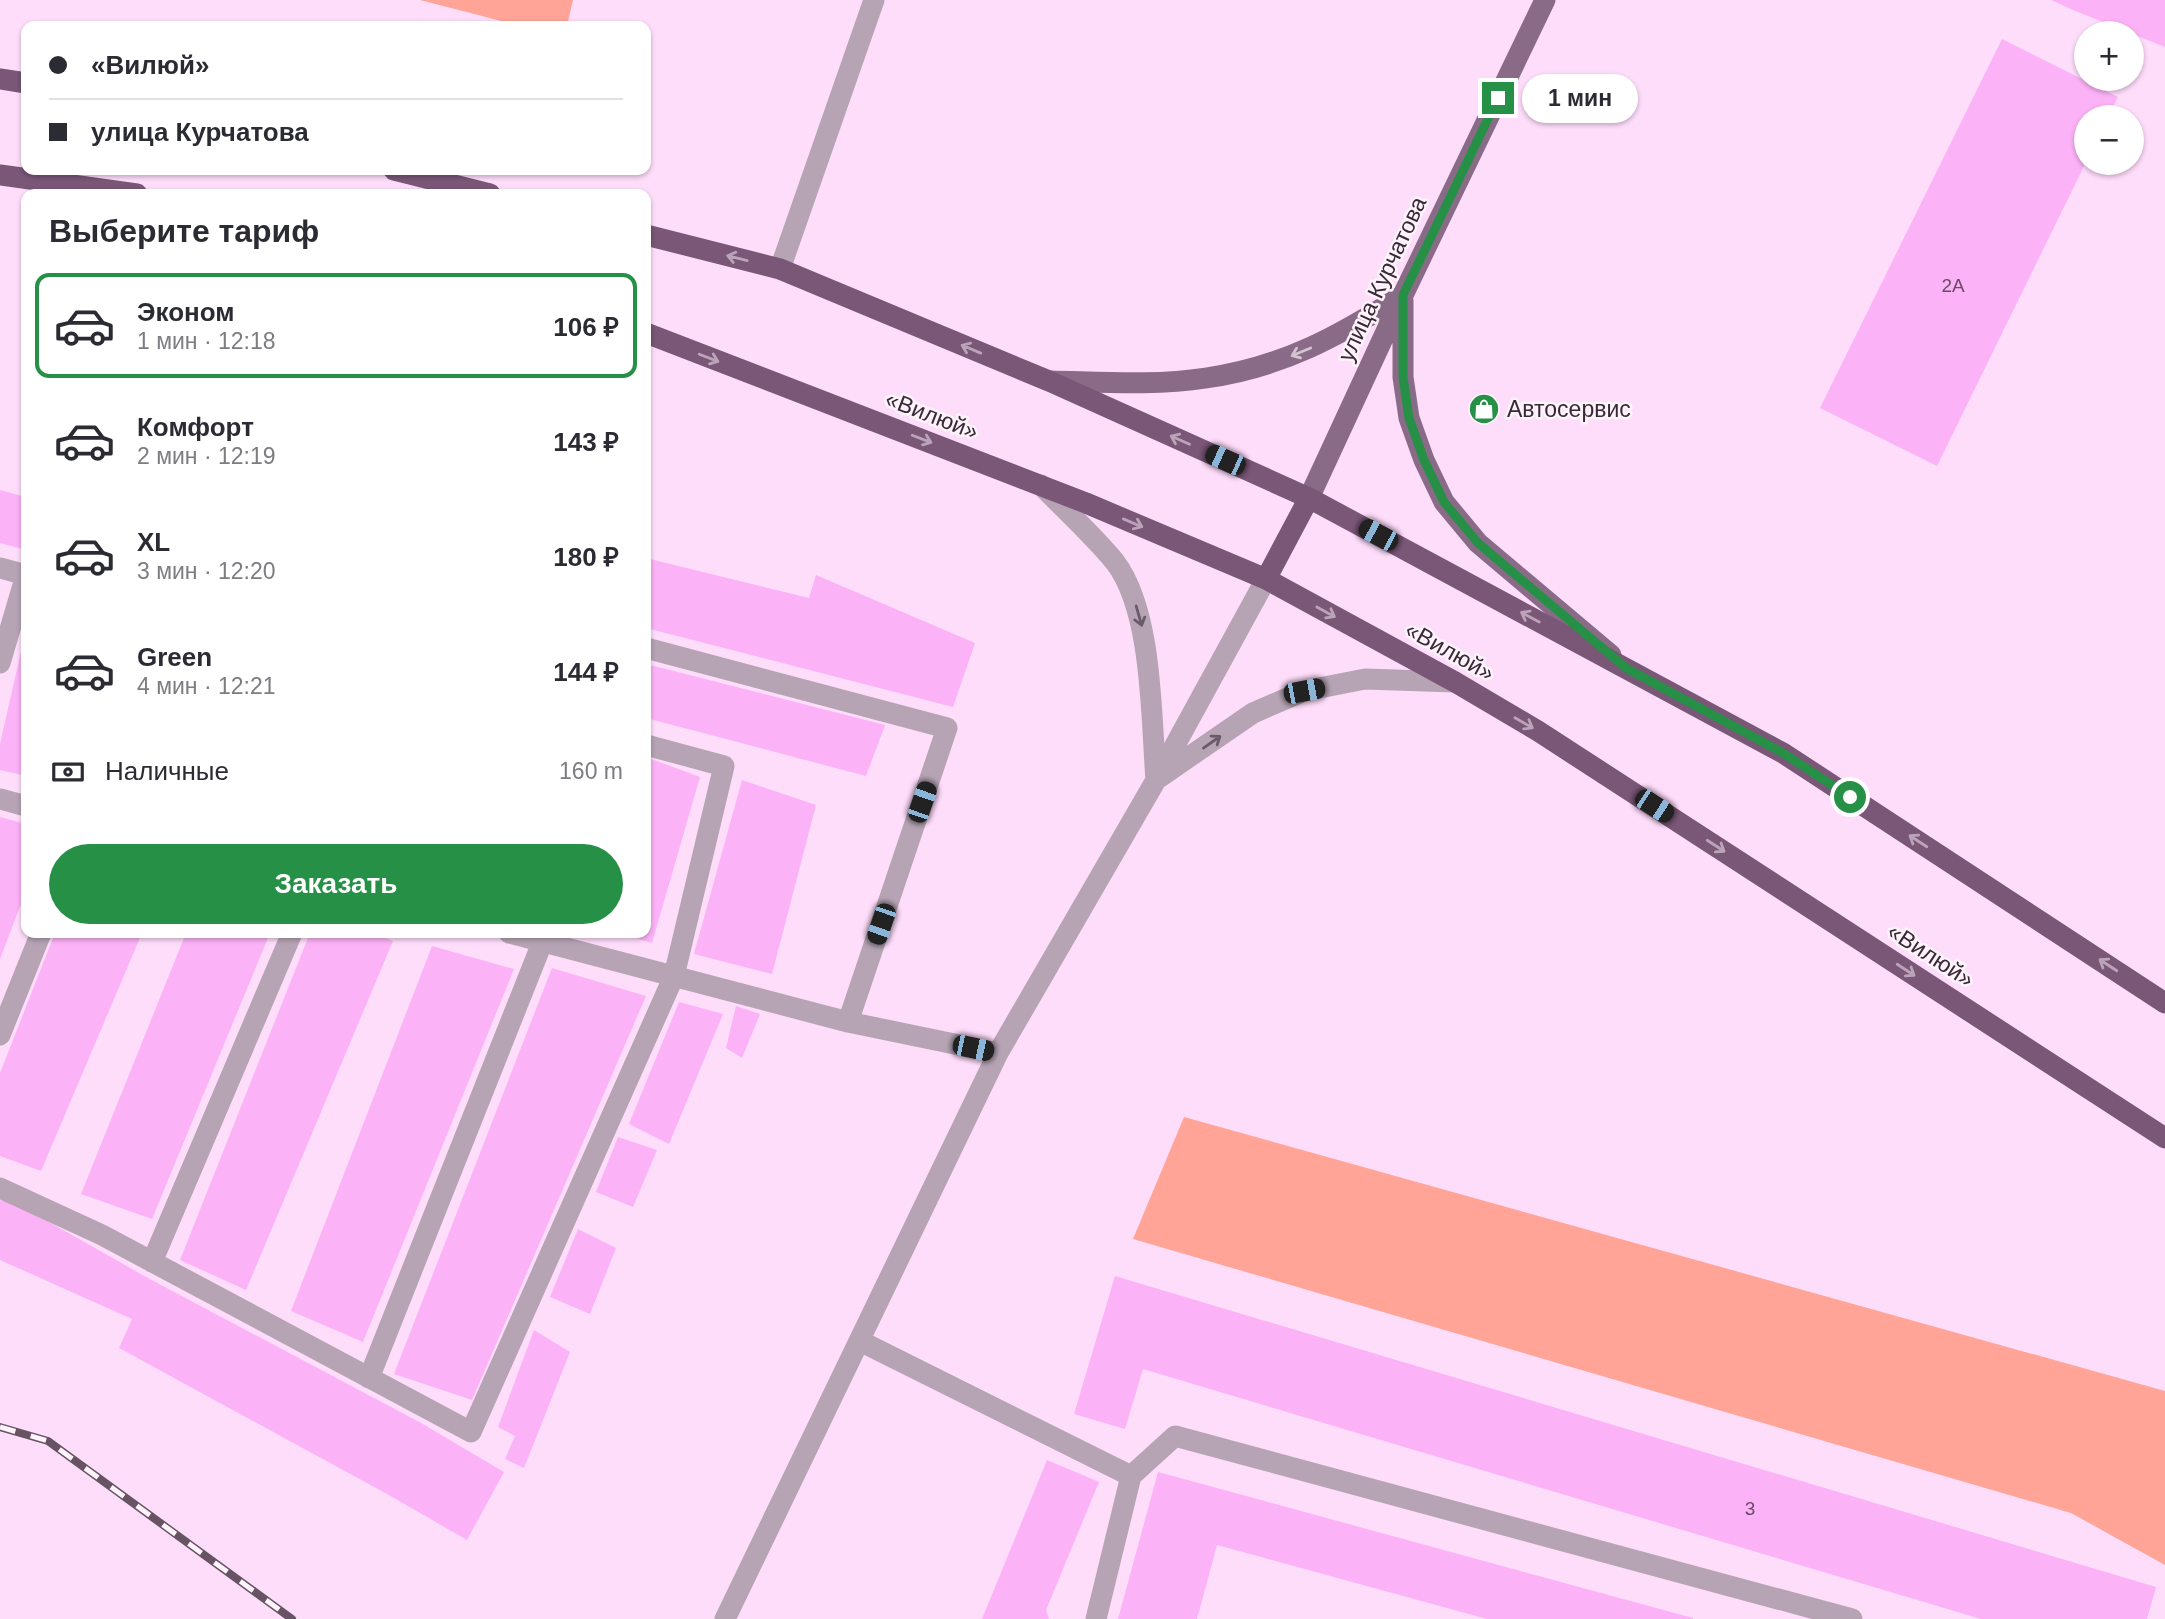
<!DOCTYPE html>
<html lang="ru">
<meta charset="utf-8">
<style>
:root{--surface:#fff;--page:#f2f2f3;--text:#2b2b33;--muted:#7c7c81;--line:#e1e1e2;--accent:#279047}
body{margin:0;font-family:Helvetica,sans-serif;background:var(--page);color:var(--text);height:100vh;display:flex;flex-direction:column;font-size:26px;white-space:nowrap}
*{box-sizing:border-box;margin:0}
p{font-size:23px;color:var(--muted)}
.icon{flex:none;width:38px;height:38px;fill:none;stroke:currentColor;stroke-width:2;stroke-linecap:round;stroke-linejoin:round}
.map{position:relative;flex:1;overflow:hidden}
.side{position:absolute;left:21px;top:189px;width:630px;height:749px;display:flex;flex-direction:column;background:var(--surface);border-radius:14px;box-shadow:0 2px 5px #0004}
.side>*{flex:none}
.hud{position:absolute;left:21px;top:21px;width:630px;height:154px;border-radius:14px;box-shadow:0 2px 5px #0004;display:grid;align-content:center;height:154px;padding:0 28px;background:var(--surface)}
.controls{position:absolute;left:2074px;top:21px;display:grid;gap:14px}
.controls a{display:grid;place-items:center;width:70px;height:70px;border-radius:50%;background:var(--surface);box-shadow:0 2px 5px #0004;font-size:35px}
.end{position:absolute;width:32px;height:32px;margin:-16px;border:9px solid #279047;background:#fff;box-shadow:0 0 0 4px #fff}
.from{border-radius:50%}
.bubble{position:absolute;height:49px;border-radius:24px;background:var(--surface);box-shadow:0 2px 5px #0004;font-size:23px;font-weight:600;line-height:49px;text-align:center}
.car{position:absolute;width:21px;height:42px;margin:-21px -10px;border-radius:9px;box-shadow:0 0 5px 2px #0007;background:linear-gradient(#222 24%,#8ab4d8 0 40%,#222 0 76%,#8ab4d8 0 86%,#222 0)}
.hud b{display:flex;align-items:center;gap:24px;height:66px;font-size:26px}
.hud b+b{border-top:2px solid var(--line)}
.hud i{width:18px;height:18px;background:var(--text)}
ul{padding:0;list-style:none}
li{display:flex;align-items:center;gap:21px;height:105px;margin:0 14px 10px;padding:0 14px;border:4px solid transparent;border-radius:14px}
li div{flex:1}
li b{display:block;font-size:26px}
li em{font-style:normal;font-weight:600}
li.on{border-color:var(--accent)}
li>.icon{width:63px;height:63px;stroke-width:1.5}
h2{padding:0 28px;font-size:32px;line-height:84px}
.pay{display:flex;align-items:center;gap:18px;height:77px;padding:0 28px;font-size:26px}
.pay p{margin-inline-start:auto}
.cta{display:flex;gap:14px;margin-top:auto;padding:14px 28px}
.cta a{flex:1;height:80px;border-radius:42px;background:var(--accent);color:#fff;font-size:28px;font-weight:600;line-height:80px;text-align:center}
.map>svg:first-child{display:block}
.green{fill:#ffa496}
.building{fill:#fcb2f7}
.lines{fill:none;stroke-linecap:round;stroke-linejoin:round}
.minor{stroke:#b6a4b4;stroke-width:21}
.major{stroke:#8a6b87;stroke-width:21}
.highway{stroke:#7a5677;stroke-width:21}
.rail-casing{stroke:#675364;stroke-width:8}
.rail{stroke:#fcf3fb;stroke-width:5;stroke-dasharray:16;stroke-linecap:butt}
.oneway{stroke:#bba4b9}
.oneway2{stroke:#d4c3d2}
.oneway3{stroke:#6b5a69}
.route{stroke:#279047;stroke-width:9}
.labels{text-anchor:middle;stroke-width:5;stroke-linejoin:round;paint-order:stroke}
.number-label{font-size:19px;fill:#6a4b67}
.street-label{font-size:23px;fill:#392937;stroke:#fcf3fb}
.poi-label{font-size:23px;fill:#392937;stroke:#fcf3fb;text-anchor:start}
</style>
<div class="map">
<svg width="2165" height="1619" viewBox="0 0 2165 1619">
<rect width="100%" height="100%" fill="#feddfb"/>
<path class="green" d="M420,0H573L567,26H521Z
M1184,1117L2165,1391V1565L2071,1513L1133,1239Z"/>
<path class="building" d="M2051,0H2165V47L2073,10Z
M2002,39L2118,97L2108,117H2086V162L1937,466L1820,408Z
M0,490L26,497V550L0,543Z
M646,558L809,598L816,575L975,643L953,707L646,628Z
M25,634H26V776L0,770V744Z
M646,664L885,725L866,776L646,718Z
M646,757L700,777L652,943L618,933H646Z
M742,780L816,805L772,974L694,954Z
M0,817L26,824V891L0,959Z
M55,933H142L41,1171L0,1156V1073Z
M186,933H270L152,1219L81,1194Z
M310,933H373L393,941L246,1290L180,1260Z
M432,946L514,969L363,1342L291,1311Z
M552,968L646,996L472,1400L394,1374Z
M679,1002L723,1014L669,1144L629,1124Z
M736,1006L760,1014L742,1058L726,1048Z
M618,1137L657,1150L633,1207L596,1192Z
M0,1200L21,1206L146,1277L421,1423L504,1472L467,1540L387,1494L119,1348L132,1319L0,1260Z
M578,1229L616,1248L590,1314L550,1297Z
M1115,1276L2156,1587L2147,1619H1981L1143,1369L1125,1429L1074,1414Z
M534,1330L570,1352L524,1468L505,1459L515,1436L498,1427Z
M1047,1460L1099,1482L1046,1610L1049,1619H982Z
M1158,1472L1693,1618V1619H1487L1217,1545L1197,1619H1118Z"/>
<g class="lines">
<path class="minor" d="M780,269L874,0
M1041,485C1065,510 1093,535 1115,562C1153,612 1151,718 1156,780
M0,568L26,575
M646,648L947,728L848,1022
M0,663L26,575
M1160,777L1253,713L1304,691L1365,679L1455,682
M0,799L26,806
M509,933L848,1022L998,1053
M0,1035L41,933
M0,1188L102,1235L471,1432L674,976L724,766L646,745
M152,1262L292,933
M860,1341L1131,1476
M369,1378L546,933
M725,1619L998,1053L1156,780L1266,579
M1096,1619L1131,1476L1175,1436L1852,1619"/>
<path class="major" d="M1403,300V377L1409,418L1424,460L1444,502L1478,543L1611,655
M1050,381C1101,382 1155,386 1206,378C1283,367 1339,336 1403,295
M1309,498L1403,295L1545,0"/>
<path class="highway" d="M0,79L26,83
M394,170L490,194
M0,175L137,194
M646,235L780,269L1049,381L1309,498L1783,753L2165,1003
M646,333L1086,503L1266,579L1455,682L1538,731L2165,1138
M1266,579L1309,498"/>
<g class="rail-casing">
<path id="rail" d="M0,1427L48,1441L292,1619"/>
</g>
<use href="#rail" class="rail"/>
</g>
<defs><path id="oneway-shaft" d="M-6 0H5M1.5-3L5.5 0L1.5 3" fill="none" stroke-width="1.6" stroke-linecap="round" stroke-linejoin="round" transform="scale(1.75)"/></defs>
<g class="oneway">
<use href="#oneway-shaft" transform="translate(737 258) rotate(-166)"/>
<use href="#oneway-shaft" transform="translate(971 349) rotate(-157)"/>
<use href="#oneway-shaft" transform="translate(709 358) rotate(21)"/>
<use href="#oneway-shaft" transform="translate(922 439) rotate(21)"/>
<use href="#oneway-shaft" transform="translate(1180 440) rotate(-156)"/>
<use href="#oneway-shaft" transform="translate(1133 523) rotate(23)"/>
<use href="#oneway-shaft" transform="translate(1326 612) rotate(29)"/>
<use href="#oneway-shaft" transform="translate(1530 617) rotate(-152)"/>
<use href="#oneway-shaft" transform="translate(1524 723) rotate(30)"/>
<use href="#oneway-shaft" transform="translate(1918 841) rotate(-147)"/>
<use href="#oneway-shaft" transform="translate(1716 846) rotate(33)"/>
<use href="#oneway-shaft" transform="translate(2108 965) rotate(-147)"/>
<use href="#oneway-shaft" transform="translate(1906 970) rotate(33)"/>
</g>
<use class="oneway2" href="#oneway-shaft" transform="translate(1301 352) rotate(158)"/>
<g class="oneway3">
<use href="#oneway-shaft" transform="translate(1139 616) rotate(74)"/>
<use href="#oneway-shaft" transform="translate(1212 742) rotate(-35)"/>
</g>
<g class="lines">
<path class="route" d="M1498,98L1403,295V377L1409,418L1424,460L1444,502L1478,543L1626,668L1783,753L1850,797"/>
</g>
<defs>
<g id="shop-disc" transform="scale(1.575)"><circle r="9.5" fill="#279047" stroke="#fcf3fb"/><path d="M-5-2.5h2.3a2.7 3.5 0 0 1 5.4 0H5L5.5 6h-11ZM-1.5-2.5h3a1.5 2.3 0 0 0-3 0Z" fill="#fff"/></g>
</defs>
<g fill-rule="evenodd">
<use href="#shop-disc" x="1484" y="409"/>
</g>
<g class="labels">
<g class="number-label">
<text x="1953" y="292">2А</text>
<text x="1750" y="1515">3</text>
</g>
<g class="street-label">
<text transform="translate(1382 279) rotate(-65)" y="8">улица Курчатова</text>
<text transform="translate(932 415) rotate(21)" y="8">«Вилюй»</text>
<text transform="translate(1450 651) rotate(29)" y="8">«Вилюй»</text>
<text transform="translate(1931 955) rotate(33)" y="8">«Вилюй»</text>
</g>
<g class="poi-label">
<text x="1507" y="417">Автосервис</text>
</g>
</g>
</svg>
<div class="controls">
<a>+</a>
<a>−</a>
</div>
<i class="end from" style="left:1850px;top:797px"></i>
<i class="end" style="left:1498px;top:98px"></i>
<div class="bubble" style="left:1522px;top:74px;width:116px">1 мин</div>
<i class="car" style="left:1225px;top:460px;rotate:294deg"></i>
<i class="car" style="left:1378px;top:535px;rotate:298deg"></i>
<i class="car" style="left:1304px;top:691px;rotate:79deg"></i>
<i class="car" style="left:922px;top:802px;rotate:19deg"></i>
<i class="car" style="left:1654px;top:806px;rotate:123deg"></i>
<i class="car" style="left:881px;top:924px;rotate:199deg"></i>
<i class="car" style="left:973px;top:1048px;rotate:102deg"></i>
<div class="hud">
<b><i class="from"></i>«Вилюй»</b>
<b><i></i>улица Курчатова</b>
</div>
<section class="side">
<h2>Выберите тариф</h2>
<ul>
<li class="on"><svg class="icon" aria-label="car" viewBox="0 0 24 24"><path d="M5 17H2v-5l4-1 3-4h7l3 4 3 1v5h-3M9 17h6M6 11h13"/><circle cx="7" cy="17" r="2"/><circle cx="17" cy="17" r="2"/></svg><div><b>Эконом</b><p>1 мин · 12:18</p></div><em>106 ₽</em></li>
<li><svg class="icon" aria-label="car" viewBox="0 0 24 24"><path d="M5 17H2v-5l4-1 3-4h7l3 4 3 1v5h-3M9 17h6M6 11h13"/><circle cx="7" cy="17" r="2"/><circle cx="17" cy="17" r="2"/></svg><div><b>Комфорт</b><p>2 мин · 12:19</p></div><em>143 ₽</em></li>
<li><svg class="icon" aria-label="car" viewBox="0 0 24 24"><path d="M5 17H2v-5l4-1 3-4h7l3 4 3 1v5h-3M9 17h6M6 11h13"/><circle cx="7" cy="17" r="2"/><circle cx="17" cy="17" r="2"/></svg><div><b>XL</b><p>3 мин · 12:20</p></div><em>180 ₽</em></li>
<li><svg class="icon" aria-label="car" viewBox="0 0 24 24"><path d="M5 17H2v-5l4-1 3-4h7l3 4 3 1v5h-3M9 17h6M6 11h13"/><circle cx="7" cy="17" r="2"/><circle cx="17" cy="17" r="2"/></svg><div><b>Green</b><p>4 мин · 12:21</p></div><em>144 ₽</em></li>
</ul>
<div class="pay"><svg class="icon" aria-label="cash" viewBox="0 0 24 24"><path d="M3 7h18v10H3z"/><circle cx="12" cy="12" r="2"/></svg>Наличные<p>160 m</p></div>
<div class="cta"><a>Заказать</a></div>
</section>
</div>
